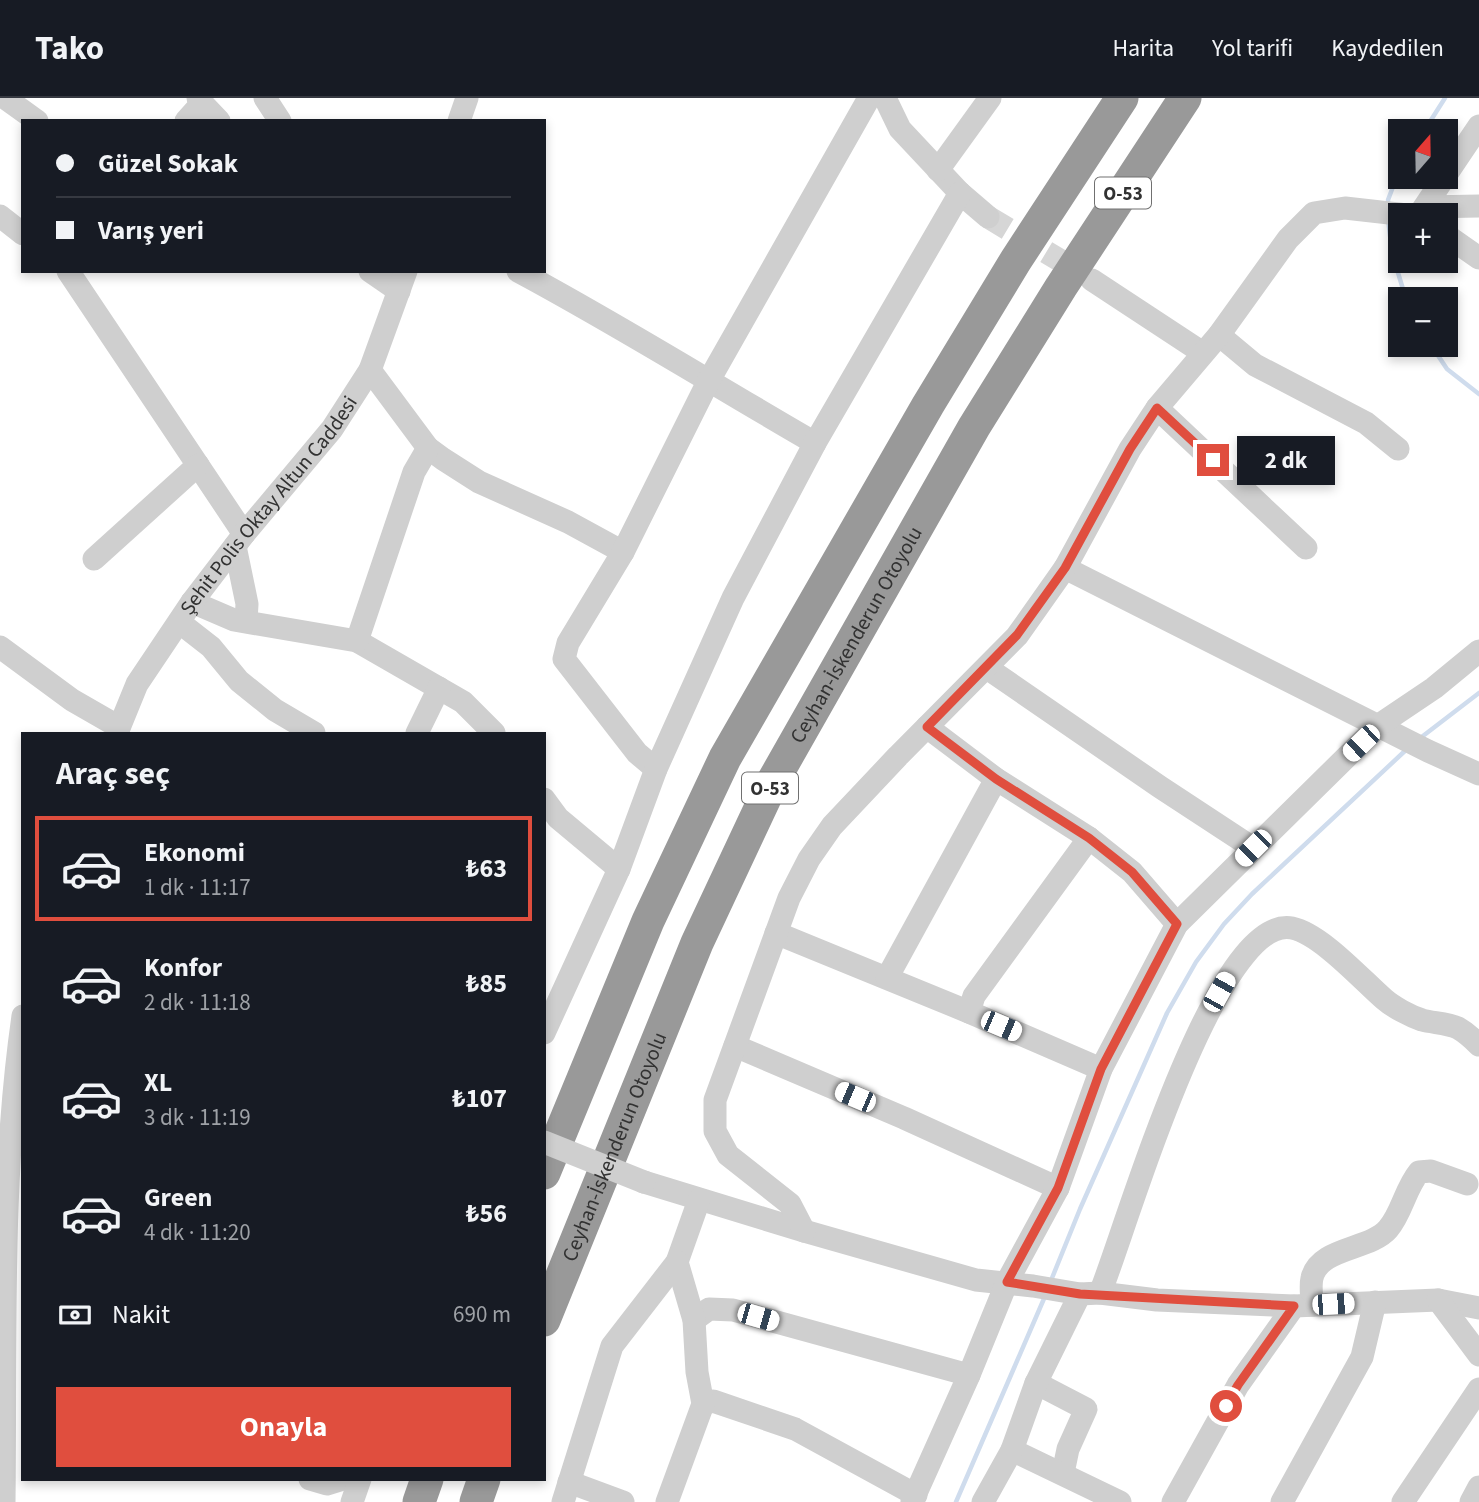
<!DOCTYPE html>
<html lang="tr">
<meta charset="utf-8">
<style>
:root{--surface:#171b24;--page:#242831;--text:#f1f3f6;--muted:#9ea1a6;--line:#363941;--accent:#e04e3e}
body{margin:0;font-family:"Source Sans 3",sans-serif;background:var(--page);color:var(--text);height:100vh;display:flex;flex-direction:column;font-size:26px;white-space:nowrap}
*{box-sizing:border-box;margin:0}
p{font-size:23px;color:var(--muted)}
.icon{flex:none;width:38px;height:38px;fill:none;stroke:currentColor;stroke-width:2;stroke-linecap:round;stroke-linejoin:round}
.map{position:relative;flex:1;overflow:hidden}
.panel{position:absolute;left:21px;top:634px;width:525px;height:749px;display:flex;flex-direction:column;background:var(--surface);border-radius:0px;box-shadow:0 4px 10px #0003}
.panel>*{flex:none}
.top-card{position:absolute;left:21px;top:21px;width:525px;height:154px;border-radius:0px;box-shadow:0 4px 10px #0003;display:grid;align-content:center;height:154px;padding:0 35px;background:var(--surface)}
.needle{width:46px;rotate:20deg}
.tools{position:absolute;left:1388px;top:21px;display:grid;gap:14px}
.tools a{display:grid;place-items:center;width:70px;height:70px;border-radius:0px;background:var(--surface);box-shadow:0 4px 10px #0003;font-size:35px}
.end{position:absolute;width:32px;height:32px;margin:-16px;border:9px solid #e04e3e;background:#fff;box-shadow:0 0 0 4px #fff}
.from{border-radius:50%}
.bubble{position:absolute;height:49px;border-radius:0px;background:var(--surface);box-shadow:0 4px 10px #0003;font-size:23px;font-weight:700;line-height:49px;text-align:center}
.car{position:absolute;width:21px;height:42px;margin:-21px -10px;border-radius:9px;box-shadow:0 0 5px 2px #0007;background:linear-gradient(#fff 24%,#345 0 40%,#fff 0 76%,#345 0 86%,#fff 0)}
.top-card b{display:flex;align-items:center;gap:24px;height:66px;font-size:26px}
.top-card b+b{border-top:2px solid var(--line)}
.top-card i{width:18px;height:18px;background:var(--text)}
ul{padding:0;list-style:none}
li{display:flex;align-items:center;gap:21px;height:105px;margin:0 14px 10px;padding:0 21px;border:4px solid transparent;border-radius:0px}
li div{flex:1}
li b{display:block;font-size:26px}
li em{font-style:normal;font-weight:700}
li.selected{border-color:var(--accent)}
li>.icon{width:63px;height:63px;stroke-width:1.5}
h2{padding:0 35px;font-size:32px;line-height:84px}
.pay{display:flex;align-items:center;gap:18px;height:77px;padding:0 35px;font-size:26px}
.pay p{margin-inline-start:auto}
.button{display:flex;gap:14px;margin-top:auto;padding:14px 35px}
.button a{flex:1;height:80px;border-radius:0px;background:var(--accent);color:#fff;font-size:28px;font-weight:700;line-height:80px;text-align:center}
header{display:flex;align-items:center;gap:42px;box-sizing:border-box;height:98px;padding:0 35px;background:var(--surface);border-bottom:2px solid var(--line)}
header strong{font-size:33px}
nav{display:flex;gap:38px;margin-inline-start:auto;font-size:24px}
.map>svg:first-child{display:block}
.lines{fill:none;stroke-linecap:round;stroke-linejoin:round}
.stream{stroke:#cfdced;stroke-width:4.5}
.minor-tunnel{stroke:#d6d6d6;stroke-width:23;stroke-dasharray:23 11;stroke-linecap:butt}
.minor{stroke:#cfcfcf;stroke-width:23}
.highway{stroke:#999;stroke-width:33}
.minor-bridge{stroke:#cfcfcf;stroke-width:23}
.route{stroke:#e04e3e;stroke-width:9}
.labels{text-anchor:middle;stroke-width:7;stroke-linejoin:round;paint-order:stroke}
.shield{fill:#fff;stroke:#707070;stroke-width:2}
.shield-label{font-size:19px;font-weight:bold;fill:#323232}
.street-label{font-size:21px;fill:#323232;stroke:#fff}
</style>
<header>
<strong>Tako</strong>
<nav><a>Harita</a><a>Yol tarifi</a><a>Kaydedilen</a></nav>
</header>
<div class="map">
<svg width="1479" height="1404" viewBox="0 0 1479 1404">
<rect width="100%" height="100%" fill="#fff"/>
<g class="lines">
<path class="stream" d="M1424,33L1445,0
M1388,108V102L1400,70
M1388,120L1392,155L1406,201
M1431,247L1447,271L1479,296
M1419,641L1479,595
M1050,1185L1080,1111L1167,915L1196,864L1224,826L1252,796L1407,651
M956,1404L1046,1196"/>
<path class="minor-tunnel" d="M988,119L1086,178"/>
<g class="minor">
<path d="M5,0L37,23"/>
<path d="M265,0L280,23"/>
<path d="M885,0L900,31L960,95L988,119"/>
<path d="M202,5L219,23"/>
<path d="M186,23L202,5L198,0"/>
<path d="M459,23L467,0"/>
<path d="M938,72L990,0"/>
<path d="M1426,109L1479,108"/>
<path d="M1419,117L1479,28"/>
<path d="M0,118L23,136"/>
<path d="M1446,137L1479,160"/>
<path d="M68,173L244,436"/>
<path d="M370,173L399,193"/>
<path d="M518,173C619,227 716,288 815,345"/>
<path d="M1092,182L1203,255"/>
<path d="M1219,237L1255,267L1366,325L1398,351"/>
<path d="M370,272L428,350L443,361L479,384L568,424L623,454"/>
<path d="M1157,310L1306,450"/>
<path d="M235,448L247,506L246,523"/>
<path d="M94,461L198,367"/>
<path d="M1065,470L1428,653L1479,676"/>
<path d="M192,504L234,522L357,543L463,604L494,635"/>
<path d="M179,524L211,549L239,583L275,612L314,635"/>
<path d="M357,543L414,374L428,350"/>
<path d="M0,549L72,602L119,629"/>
<path d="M987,570L1160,689L1253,750"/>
<path d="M927,629L996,681L1089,740L1132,774L1177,826"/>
<path id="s1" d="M117,635L137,586L192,504L244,436L332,331L370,272L406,173"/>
<path d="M417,635L439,590"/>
<path d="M656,671L637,655L564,561L568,545L623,454L708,284L869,0"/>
<path d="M544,701L558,720L619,771"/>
<path d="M776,835L969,914L1101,971"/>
<path d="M887,880L996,681"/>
<path d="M969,914L974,898L1089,740"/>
<path d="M544,935L619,771L656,671L733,500L815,345L960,95"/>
<path d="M735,948L904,1020L1058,1090"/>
<path d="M644,1084L804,1133L976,1182L1033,1188L1080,1196L1100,1195L1157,1202L1294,1208L1438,1202L1479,1210"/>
<path d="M804,1133L790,1106L728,1057L715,1033V1002L789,800L809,761L832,728L898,658L1017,538L1065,470L1130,351L1157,310L1219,237L1288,141L1314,115L1345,110L1407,117"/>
<path d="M1100,1195C1124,1138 1215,815 1292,830C1321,836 1362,882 1384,901C1393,909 1410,918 1422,922C1433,925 1447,925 1458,930C1465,934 1473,941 1479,947"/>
<path d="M1438,1202L1479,1257"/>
<path d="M1312,1207C1312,1199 1310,1188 1312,1180C1319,1149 1370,1152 1388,1131C1402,1115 1405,1091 1419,1074L1431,1073L1467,1086"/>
<path d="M694,1222L709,1211L733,1212L969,1277"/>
<path d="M1036,1285L1086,1311L1068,1351L1063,1375"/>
<path d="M703,1306L713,1303L795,1331L916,1397"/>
<path d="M1012,1352L1120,1404"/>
<path d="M310,1381L327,1386L343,1381"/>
<path d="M569,1384L623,1404"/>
<path d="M4,1404C6,1243 0,1078 23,918"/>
<path d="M352,1404L360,1381"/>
<path d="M563,1404L612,1248L677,1164L699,1102"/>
<path d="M667,1404L703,1306L697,1274L694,1222L677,1164"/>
<path d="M912,1404L969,1277L1007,1184L1058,1090L1101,971L1177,826L1379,627L1434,590L1479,553"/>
<path d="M983,1404L1012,1352L1036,1285L1080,1196"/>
<path d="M1173,1404L1238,1287L1294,1208"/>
<path d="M1282,1404L1362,1259L1375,1204"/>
<path d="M1403,1404L1479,1291"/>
<path d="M1471,1404L1479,1389"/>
</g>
<g class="highway">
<path d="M544,1075L648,823L725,660L928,307L1016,162L1122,0"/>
<path id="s2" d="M544,1222L697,845L773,683L974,329L1061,189L1185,0"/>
<path d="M419,1404L427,1381"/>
<path d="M476,1404L484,1381"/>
</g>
<path class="minor-bridge" d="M544,1044L644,1084"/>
</g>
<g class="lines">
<path class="route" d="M1213,362L1157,310L1130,351L1065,470L1017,537L927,629L996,681L1089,740L1132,774L1177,826L1101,971L1058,1090L1007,1184L1080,1196L1294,1208L1238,1287L1226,1308"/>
</g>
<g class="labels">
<g class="shield">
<rect x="1095" y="79.5" width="56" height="31" rx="5"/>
<rect x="742" y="674.5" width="56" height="31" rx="5"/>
</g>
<g class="shield-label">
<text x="1123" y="102">O-53</text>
<text x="770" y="697">O-53</text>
</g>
<g class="street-label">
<text dy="7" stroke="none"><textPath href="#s1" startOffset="275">Şehit Polis Oktay Altun Caddesi</textPath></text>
<text dy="7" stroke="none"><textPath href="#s2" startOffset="754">Ceyhan-İskenderun Otoyolu</textPath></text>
<text dy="7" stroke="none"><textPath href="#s2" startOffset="187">Ceyhan-İskenderun Otoyolu</textPath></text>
</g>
</g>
</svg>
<div class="tools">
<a><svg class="needle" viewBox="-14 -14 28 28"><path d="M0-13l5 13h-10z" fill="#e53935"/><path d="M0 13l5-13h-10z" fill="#9ea1a6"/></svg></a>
<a>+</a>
<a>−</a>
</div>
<i class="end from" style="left:1226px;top:1308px"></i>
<i class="end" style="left:1213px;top:362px"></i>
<div class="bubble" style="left:1237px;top:338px;width:98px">2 dk</div>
<i class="car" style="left:1361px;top:645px;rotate:226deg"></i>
<i class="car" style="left:1253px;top:750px;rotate:225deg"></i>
<i class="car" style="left:1219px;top:894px;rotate:29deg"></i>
<i class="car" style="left:1001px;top:928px;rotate:113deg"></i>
<i class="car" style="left:855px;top:999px;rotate:293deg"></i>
<i class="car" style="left:1333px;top:1206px;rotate:87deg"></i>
<i class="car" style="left:758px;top:1219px;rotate:106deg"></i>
<div class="top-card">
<b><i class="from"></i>Güzel Sokak</b>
<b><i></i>Varış yeri</b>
</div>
<section class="panel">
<h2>Araç seç</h2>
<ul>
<li class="selected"><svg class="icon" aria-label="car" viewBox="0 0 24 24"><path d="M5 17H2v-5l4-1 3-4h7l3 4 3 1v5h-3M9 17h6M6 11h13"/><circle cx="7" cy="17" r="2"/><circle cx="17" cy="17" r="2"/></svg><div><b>Ekonomi</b><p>1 dk · 11:17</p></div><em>₺63</em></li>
<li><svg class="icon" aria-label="car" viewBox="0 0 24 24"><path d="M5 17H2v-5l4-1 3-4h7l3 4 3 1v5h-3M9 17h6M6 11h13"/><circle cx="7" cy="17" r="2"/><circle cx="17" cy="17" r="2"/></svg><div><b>Konfor</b><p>2 dk · 11:18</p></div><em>₺85</em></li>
<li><svg class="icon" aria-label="car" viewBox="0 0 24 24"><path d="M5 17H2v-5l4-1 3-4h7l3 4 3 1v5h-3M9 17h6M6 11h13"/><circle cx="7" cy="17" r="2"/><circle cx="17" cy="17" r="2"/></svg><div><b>XL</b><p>3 dk · 11:19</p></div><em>₺107</em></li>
<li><svg class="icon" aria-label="car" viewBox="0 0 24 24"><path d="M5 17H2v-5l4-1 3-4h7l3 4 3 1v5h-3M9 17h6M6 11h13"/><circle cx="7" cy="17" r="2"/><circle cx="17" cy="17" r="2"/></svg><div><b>Green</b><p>4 dk · 11:20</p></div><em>₺56</em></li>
</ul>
<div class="pay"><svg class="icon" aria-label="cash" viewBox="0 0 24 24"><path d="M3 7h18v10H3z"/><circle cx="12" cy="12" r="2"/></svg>Nakit<p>690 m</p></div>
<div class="button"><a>Onayla</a></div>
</section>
</div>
